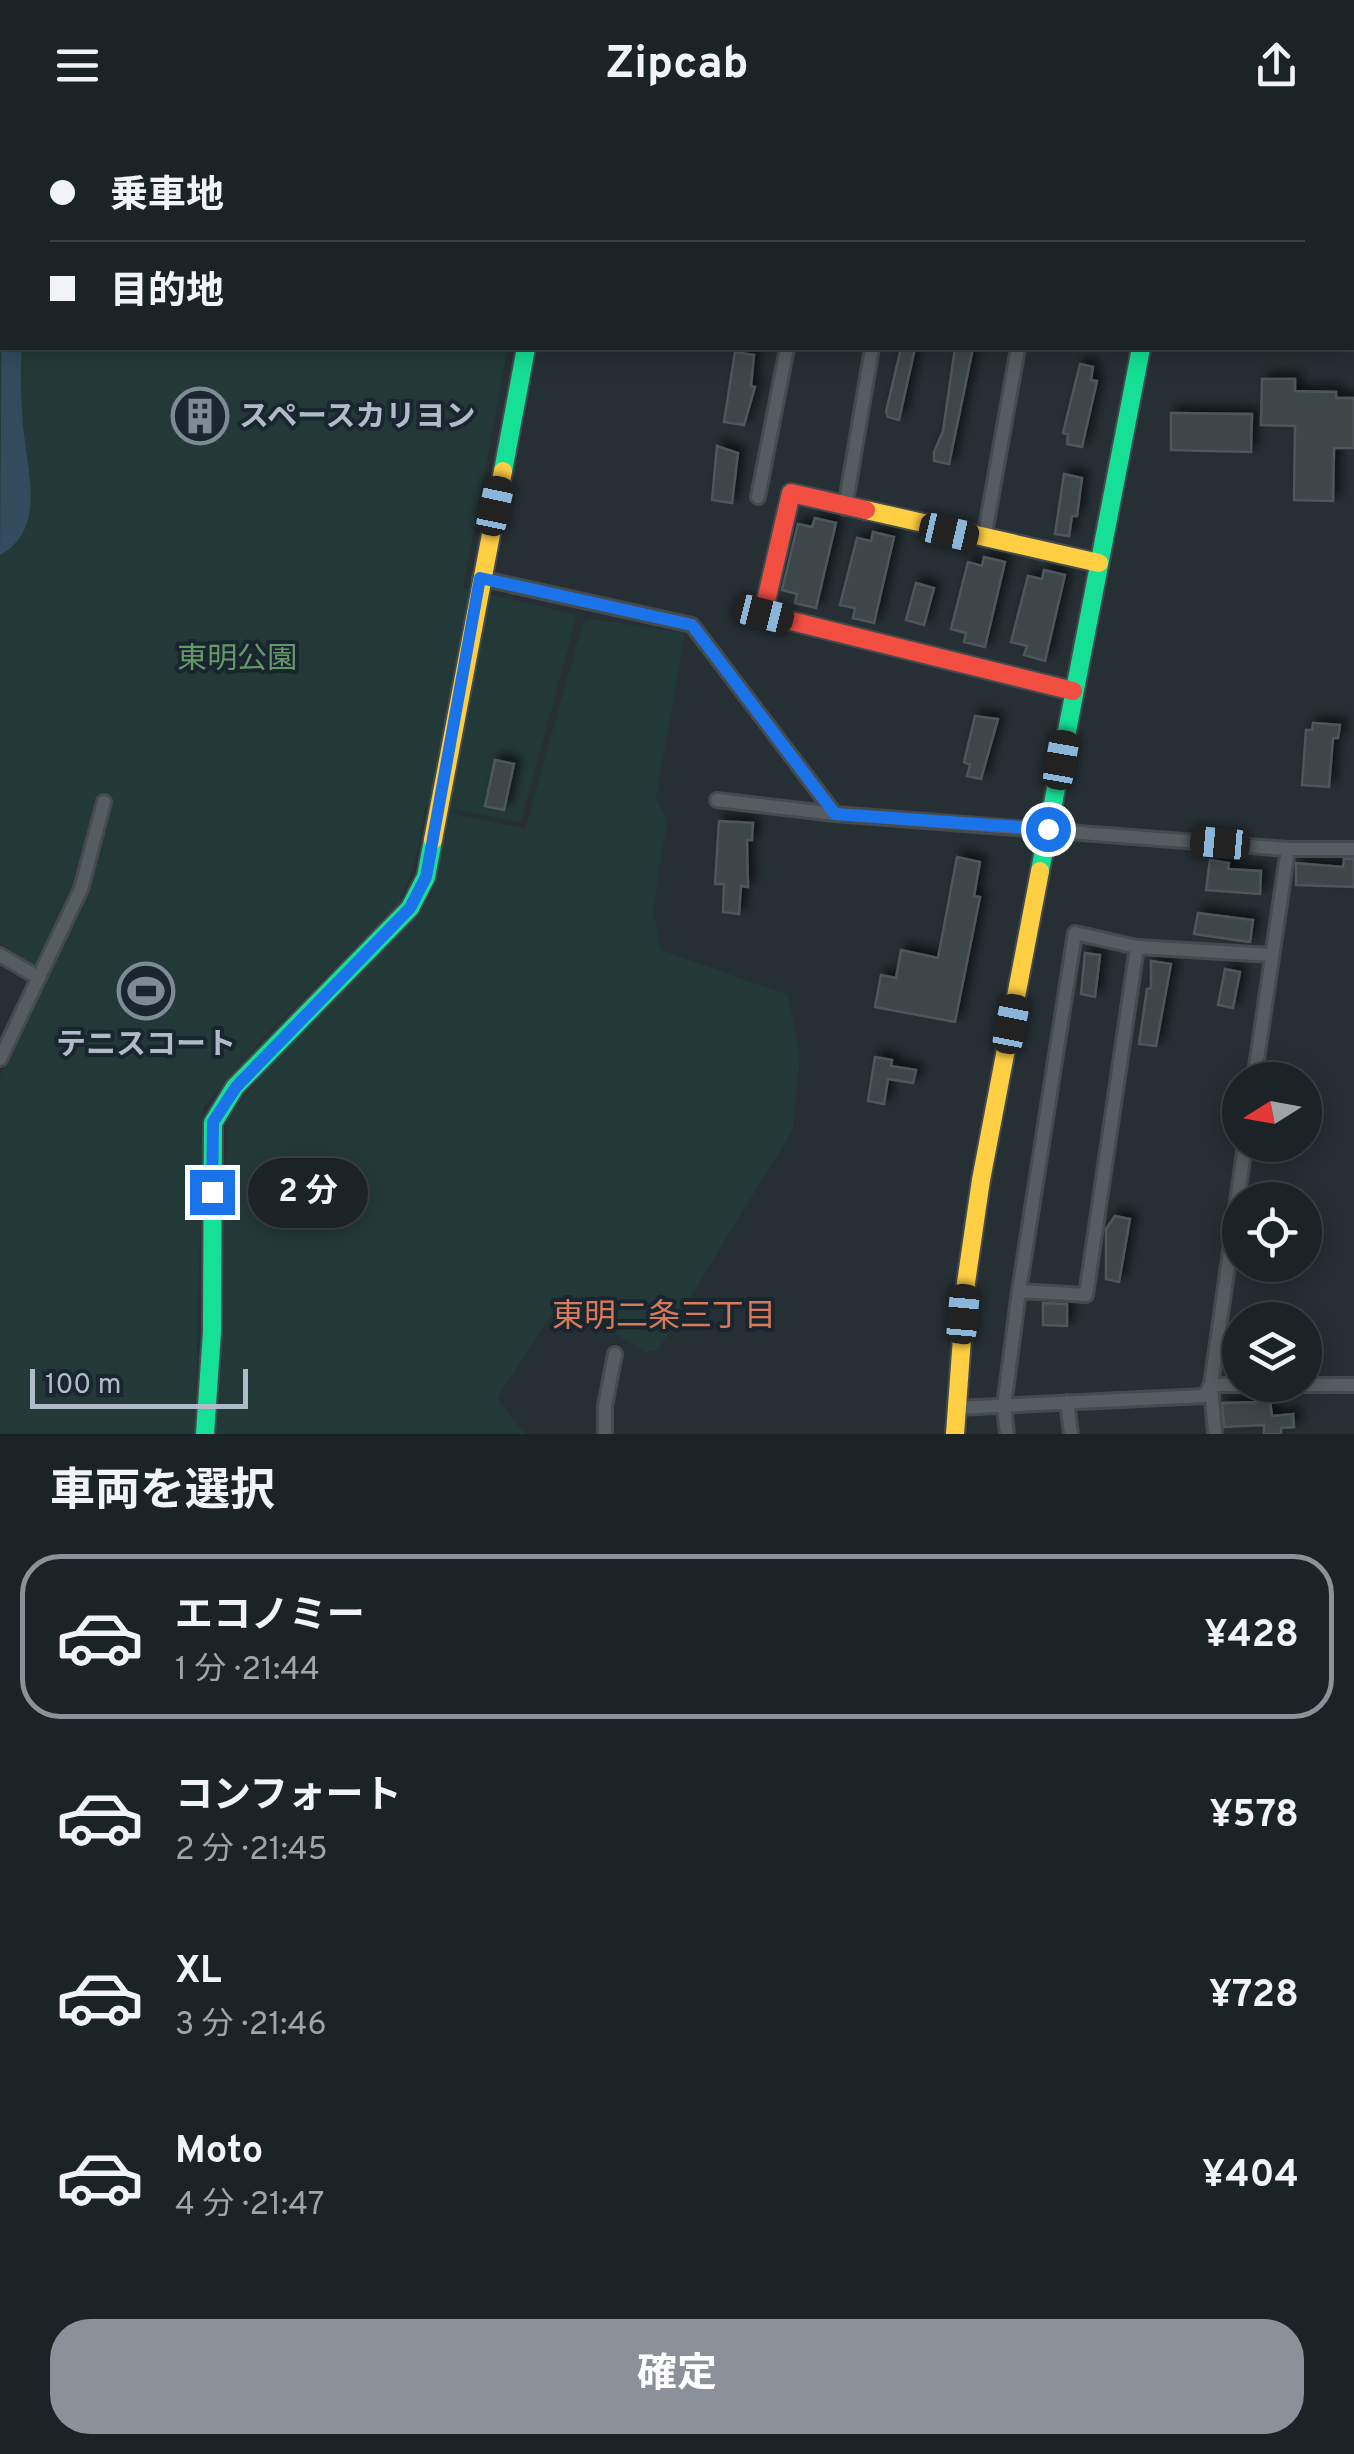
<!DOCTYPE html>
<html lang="ja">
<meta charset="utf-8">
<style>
:root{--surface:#1c2327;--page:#252b2f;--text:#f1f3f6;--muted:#a0a4a7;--line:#3a4044;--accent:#8c9099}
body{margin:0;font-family:Overpass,"Noto Sans JP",sans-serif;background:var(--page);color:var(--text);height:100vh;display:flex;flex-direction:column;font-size:38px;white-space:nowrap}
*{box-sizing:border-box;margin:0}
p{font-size:32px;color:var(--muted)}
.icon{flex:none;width:55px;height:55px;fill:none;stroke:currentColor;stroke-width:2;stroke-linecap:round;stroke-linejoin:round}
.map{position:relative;height:1304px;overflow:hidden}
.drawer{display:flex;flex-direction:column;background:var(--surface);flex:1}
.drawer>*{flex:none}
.guide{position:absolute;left:0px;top:0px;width:1355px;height:220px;box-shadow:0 5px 25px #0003,0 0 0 2px var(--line);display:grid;align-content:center;height:220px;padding:0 50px;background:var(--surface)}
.needle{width:65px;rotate:259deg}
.buttons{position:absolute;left:1222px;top:932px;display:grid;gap:20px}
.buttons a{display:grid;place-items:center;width:100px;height:100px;border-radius:50%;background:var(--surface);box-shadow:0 5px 25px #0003,0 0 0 2px var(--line);font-size:50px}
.scale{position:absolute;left:30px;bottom:25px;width:218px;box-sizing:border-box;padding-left:10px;border:5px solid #afbcc7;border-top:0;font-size:28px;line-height:35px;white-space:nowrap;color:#afbcc7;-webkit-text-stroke:8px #19262f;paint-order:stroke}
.end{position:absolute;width:45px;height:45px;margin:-22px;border:12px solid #1a73e8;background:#fff;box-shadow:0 0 0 5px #fff}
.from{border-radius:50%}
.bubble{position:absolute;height:70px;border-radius:35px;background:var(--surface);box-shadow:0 5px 25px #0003,0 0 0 2px var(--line);font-size:32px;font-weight:700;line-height:70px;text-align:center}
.car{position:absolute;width:30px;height:60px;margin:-30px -15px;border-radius:12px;box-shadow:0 0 8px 2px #0007;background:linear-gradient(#222 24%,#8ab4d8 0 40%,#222 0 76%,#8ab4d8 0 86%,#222 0)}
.guide b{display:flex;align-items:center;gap:35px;height:95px;font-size:38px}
.guide b+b{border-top:2px solid var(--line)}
.guide i{width:25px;height:25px;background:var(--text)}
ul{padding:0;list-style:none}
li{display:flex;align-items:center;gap:30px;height:165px;margin:0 20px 15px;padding:0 30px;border:5px solid transparent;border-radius:40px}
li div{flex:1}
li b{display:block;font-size:38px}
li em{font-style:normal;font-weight:700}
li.active{border-color:var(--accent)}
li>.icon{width:90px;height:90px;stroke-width:1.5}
h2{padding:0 50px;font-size:45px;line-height:120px}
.button{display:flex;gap:20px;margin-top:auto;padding:20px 50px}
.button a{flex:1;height:115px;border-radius:40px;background:var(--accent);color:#fff;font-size:40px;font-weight:700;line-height:115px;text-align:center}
header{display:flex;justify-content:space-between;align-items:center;height:130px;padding:0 50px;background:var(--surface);font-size:45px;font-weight:700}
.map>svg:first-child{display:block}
.green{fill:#233938}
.water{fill:#324c5e}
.building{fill:#3e464a;stroke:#4e565c;stroke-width:2.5;filter:url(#shadow)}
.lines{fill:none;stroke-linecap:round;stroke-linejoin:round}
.street-casing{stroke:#444b4f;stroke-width:18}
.fast-casing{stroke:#444b4f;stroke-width:22}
.slow-casing{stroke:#444b4f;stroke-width:22}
.jam-casing{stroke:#444b4f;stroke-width:22}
.street{stroke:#565d62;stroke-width:12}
.fast{stroke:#16e098;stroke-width:18}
.slow{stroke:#ffcf43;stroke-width:18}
.jam{stroke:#f24e42;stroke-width:18}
.route{stroke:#1a73e8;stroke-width:12}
.labels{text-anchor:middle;stroke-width:8;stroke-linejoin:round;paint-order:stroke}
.poi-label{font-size:30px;font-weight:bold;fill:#afbcc7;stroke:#19262f;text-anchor:start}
.park-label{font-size:30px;fill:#659867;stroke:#19262f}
.neighbourhood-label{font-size:32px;fill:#d87959;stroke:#19262f}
</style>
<header><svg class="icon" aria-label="menu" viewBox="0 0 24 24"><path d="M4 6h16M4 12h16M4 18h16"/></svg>Zipcab<svg class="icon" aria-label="share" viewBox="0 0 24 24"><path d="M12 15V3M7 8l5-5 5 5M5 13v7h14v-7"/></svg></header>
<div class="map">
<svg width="1354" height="1304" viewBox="0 0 1354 1304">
<defs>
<filter id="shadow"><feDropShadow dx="6" dy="-6" stdDeviation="5" flood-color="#0009"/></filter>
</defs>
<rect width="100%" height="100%" fill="#262f34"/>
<path class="green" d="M0,0H433L2,2V218H508L463,458L577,485L521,692L426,674L415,733L400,773L260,911L203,978L195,1304H0V946L47,847L0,812Z
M592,489L685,503L656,669L667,691L653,780L661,820L788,865L800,925L793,999L658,1220L645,1222L561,1170L497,1268L525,1304H214L227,990L275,927L348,857L431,767L450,683L525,699L583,493Z"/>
<path class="water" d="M2,157V218H22C20,244 21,270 23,296C27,339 47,400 0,425Z"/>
<path class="building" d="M901,218H915L899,290L888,287L886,282Z
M955,218H973L949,334L934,331V322L943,301Z
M735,222L754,225L751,256L755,257L744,295L724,292Z
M1080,234L1093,237L1091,250L1097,251L1082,317L1067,314L1068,304L1063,303Z
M1262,249H1295V261L1336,262V268H1354V318H1334L1333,371L1294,370L1295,296L1261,295Z
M1171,283L1252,284L1251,322L1171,320Z
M717,316L738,323L732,373L712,370Z
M1064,344L1082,348L1077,386H1072L1069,406L1055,404Z
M815,388L836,393L816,478L795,473L797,464L782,460L798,394L812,397Z
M873,402L894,407L874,493L853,488L855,478L840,475L857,408L871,411Z
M984,427L1005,432L985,517L964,512L966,503L951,499L968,432L982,436Z
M1044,440L1065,445L1045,531L1024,525L1027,516L1011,512L1028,446L1042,449Z
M916,453L934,458L924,495L906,490Z
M975,586L998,589L981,649L967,646L970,635L964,632Z
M1313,593L1340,595L1338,608H1333L1329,657L1302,655L1306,600H1312Z
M495,630L514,634L504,680L485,676Z
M719,691L753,693L752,710H747L748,757L741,756L739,784L723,782L724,754H715Z
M957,727L980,732L974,766L980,767L955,892L875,877L881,845L896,848L901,820L938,828Z
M1344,729H1354V757L1296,755V733L1343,737Z
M1210,730L1229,733L1228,739L1261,741L1260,764L1206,760Z
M1198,783L1253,790L1250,812L1194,804Z
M1085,823L1100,825L1095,867L1081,864Z
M1151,831L1171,834L1156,916L1139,914L1147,859L1151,858Z
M1225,839L1240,842L1233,878L1218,875Z
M875,927L892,930L891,936L916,940L913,953L888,949L884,974L868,971Z
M1115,1086L1130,1089L1119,1152L1106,1149V1099Z
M1043,1173L1067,1174V1196L1043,1195Z
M1269,1264L1272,1286L1293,1284L1294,1297L1281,1298V1304H1264V1295L1224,1297L1222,1273L1256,1272V1266Z"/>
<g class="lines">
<g class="street-casing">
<path id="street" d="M455,0L456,2
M828,2V0
M910,2V0
M1058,2V0
M1352,200H1354
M758,367L787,218
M845,378L872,218
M984,409L1018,218
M480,448L692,495L835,684
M717,670L835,684L1288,719H1354
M0,825L39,848
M0,929L81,759L104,672
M1254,950L1288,719
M1019,1161L1086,1165L1137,817
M1211,1255H1240
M1305,1255H1354
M1067,1272L1071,1304
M956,1278L1204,1266L1211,1255
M605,1304V1276L615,1224
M1007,1304L1004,1276L1019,1161L1075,803L1137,817L1272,825
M1215,1304L1211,1255L1245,1015"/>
</g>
<g class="fast-casing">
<path id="fast" d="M503,341L526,218
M1040,741L1141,218
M205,1304L212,1202L213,993L235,957L410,778L426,747L433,710"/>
</g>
<g class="slow-casing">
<path id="slow" d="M1180,2L1181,0
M866,380L1099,433
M433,710L503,341
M955,1304L966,1153L981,1050L1040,741"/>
</g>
<g class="jam-casing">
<path id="jam" d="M866,380L791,363L763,484L1073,561"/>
</g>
<use href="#street" class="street"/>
<use href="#fast" class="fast"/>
<use href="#slow" class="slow"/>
<use href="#jam" class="jam"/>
</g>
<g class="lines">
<path class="route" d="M212,1062L213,992L236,957L410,778L426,747L480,448L692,495L835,684L1048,699"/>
</g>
<defs>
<g id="building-ring" transform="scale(2.875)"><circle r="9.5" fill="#19262f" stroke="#7f8b94" stroke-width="1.5"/><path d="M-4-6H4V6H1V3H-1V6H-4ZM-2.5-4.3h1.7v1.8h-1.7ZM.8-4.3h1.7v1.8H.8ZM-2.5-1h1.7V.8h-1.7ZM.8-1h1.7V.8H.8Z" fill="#7f8b94"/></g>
<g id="stadium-ring" transform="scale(2.875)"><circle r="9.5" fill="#19262f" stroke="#7f8b94" stroke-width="1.5"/><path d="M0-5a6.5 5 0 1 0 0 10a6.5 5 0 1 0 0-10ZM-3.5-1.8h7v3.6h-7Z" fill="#7f8b94"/></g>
</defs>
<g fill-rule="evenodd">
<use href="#building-ring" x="200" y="286"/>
<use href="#stadium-ring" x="146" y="861"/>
</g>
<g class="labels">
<g class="poi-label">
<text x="239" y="296">スペースカリヨン</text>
<text x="146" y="924" text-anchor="middle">テニスコート</text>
</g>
<g class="park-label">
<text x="237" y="538">東明公園</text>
</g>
<g class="neighbourhood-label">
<text x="664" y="1196">東明二条三丁目</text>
</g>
</g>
</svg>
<div class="buttons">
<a><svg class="needle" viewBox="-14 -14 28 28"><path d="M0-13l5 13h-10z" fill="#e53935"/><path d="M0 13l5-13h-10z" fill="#a0a4a7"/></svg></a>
<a><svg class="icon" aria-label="locate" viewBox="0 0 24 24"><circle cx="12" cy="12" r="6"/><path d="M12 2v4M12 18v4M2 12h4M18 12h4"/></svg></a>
<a><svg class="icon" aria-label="layers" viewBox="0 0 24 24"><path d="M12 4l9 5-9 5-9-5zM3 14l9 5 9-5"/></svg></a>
</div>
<div class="scale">100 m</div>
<i class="end from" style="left:1048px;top:699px"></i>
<i class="end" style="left:212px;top:1062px"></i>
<div class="bubble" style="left:248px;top:1028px;width:120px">2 分</div>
<i class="car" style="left:495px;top:376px;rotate:12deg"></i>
<i class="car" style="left:949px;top:402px;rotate:103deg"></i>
<i class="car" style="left:764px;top:484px;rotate:104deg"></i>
<i class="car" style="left:1061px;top:630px;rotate:10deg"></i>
<i class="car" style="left:1220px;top:713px;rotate:275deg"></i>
<i class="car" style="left:1011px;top:894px;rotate:11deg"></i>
<i class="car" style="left:963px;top:1184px;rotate:5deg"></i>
<div class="guide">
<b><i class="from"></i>乗車地</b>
<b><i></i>目的地</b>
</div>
</div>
<section class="drawer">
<h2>車両を選択</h2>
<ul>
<li class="active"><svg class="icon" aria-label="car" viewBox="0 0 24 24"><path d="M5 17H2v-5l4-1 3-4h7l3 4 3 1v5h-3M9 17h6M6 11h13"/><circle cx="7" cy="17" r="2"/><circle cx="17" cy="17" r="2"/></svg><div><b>エコノミー</b><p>1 分 · 21:44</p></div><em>¥428</em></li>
<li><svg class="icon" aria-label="car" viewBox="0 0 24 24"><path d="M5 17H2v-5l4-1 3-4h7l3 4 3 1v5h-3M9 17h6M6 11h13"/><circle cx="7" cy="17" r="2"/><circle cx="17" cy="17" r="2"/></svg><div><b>コンフォート</b><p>2 分 · 21:45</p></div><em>¥578</em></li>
<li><svg class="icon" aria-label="car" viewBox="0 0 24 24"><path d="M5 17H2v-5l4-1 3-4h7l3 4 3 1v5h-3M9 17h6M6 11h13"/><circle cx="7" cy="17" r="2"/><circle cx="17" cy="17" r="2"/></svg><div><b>XL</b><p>3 分 · 21:46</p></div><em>¥728</em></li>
<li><svg class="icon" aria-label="car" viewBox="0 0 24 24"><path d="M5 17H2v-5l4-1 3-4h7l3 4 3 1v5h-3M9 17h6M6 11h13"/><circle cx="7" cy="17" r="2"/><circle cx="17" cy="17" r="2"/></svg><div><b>Moto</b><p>4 分 · 21:47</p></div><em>¥404</em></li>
</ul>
<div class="button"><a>確定</a></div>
</section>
